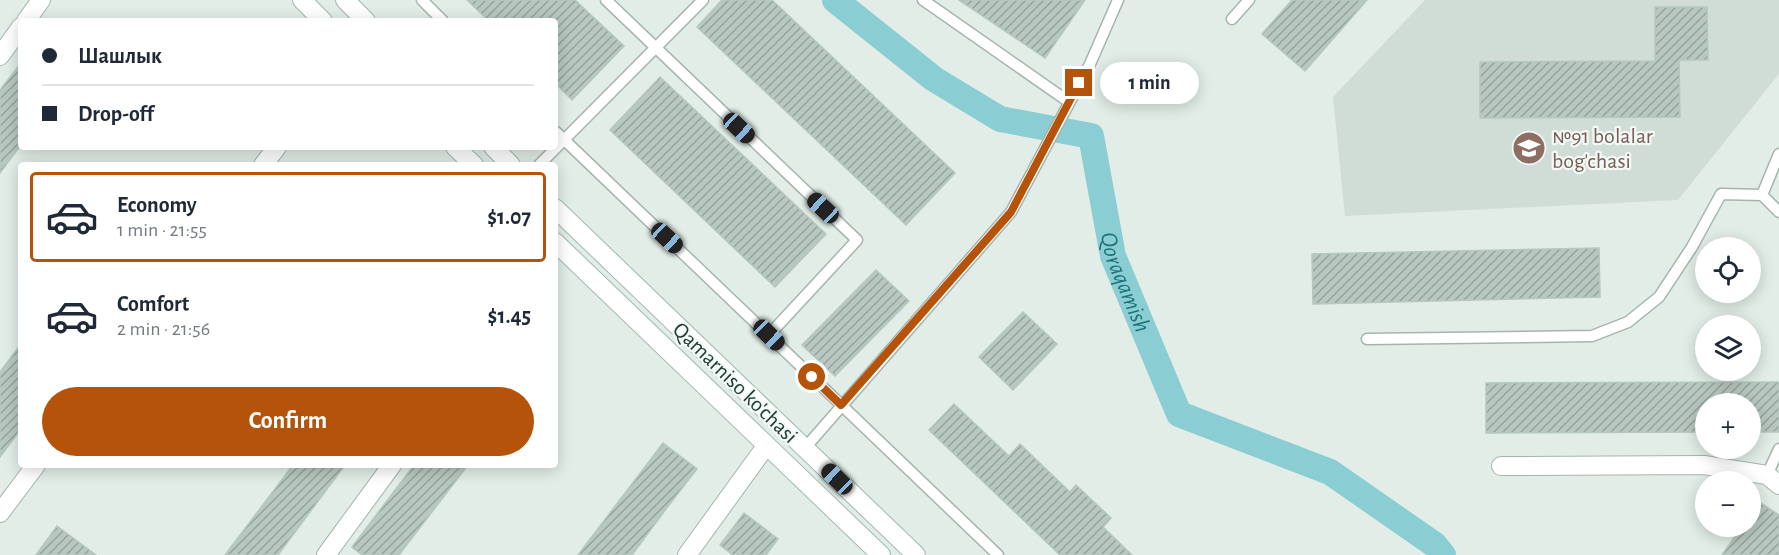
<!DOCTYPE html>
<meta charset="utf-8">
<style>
:root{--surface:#fff;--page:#f6f6f7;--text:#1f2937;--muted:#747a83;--line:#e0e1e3;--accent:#b45309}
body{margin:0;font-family:"Alegreya Sans",sans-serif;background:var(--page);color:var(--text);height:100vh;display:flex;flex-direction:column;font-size:22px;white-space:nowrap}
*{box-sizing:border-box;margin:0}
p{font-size:20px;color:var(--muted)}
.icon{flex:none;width:33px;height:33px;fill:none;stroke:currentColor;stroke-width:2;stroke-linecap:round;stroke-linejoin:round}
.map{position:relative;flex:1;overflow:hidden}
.details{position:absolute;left:18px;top:162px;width:540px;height:306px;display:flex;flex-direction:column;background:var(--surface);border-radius:6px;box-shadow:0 3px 15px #0003}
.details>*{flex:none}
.guide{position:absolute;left:18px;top:18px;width:540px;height:132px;border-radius:6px;box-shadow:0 3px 15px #0003;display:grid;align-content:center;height:132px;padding:0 24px;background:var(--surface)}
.tools{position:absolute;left:1695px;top:237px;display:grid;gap:12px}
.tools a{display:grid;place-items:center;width:66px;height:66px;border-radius:50%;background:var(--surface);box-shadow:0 3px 15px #0003;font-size:30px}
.end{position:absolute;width:27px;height:27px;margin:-14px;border:8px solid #b45309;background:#fff;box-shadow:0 0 0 3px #fff}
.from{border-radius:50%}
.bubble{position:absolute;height:42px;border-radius:21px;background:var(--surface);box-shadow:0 3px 15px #0003;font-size:20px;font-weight:700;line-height:42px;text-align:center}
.car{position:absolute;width:18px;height:36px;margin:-18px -9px;border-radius:8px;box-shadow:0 0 4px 2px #0007;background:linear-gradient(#222 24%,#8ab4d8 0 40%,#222 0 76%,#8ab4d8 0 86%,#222 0)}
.guide b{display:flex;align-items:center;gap:21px;height:57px;font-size:22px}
.guide b+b{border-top:2px solid var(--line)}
.guide i{width:15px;height:15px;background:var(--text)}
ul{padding:10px 0 0;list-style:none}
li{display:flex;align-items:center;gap:18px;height:90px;margin:0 12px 9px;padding:0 12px;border:3px solid transparent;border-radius:6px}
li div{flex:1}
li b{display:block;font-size:22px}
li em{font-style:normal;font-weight:700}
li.selected{border-color:var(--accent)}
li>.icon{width:54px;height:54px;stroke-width:1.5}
.action{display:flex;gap:12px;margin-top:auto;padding:12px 24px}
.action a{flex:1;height:69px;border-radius:36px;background:var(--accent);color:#fff;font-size:24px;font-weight:700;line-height:69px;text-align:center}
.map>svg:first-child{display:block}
.built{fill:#d0ddd6}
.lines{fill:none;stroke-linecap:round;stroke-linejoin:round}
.canal{stroke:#8aced3;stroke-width:26}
.building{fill:url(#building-hatch);stroke:#b5c7be;stroke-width:1.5}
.service-casing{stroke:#a5b5ae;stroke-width:13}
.minor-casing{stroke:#a5b5ae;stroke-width:20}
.secondary-casing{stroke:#a0b9ae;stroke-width:20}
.service{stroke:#fff;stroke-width:10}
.minor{stroke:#fff;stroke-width:18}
.secondary{stroke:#fff;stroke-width:18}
.route{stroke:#b45309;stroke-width:8}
.labels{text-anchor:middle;stroke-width:4.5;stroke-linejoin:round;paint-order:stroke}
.education-label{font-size:22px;fill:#785e54;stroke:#f3f9f6;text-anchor:start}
.street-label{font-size:22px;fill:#223e34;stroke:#f3f9f6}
.water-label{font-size:24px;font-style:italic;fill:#1b747b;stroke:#f3f9f6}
</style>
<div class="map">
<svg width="1779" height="555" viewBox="0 0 1779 555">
<defs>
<pattern id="building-hatch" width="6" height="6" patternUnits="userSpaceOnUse" patternTransform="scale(1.5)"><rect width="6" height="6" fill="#b8c8c0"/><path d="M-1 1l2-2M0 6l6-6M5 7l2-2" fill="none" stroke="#95a49d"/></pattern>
</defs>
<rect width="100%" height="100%" fill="#e2ede7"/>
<path class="built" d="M1425,0H1779V74L1678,200L1345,216L1333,97Z"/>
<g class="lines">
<path class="canal" id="s1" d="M835,0L934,79L1000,119L1091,136L1113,256L1179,414L1330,472L1435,545L1443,555"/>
</g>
<path class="building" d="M467,0H575L624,46L572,100L555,83V21H489Z
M722,0H772L955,173L906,225L697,27Z
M959,0H1085L1045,58Z
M1292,0H1367L1305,71L1262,34Z
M1655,7H1707L1708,60H1679L1680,117L1480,118V62L1655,61Z
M21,63V145L0,173V90Z
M660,77L826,234L775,287L610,130Z
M1599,248L1600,297L1313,304L1312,254Z
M876,270L909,301L835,376L802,345Z
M1023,312L1057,344L1013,390L979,357Z
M21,344V429L0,457V372Z
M1779,382V432H1750V404H1706V432L1486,433V383Z
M954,404L1009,456L1020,444L1070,492L1076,485L1111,518L1103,527L1132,555H1060L929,430Z
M663,443L697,469L666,509L632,555H578Z
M293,465H345L278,555H225Z
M414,465H468L399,555H362L352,547Z
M1759,502L1779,515V555H1722L1742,526H1750V514Z
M744,513L778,539L766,555H733L720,545Z
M57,526L96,555H36Z"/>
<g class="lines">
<g class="service-casing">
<path id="service" d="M422,0L443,21
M606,0L857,240L769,335
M923,0L1069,102
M1232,19L1249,0
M555,131L998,555
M1779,154L1762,195L1779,212
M539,165L703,0
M1367,339L1592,336L1628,322L1659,297L1692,247L1721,194L1762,195
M805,448L1011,212L1090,64L1118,0
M1767,475L1779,449"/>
</g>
<g class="minor-casing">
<path id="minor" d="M26,21L41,0
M0,56L21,27
M263,165L277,147
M1501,466L1704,465L1767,475L1779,485
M0,513L36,465
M326,555L392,465
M687,555L766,446"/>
</g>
<g class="secondary-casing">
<path id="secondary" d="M302,0L323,21
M345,0L366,21
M455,147L474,165
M493,147L511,165
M555,208L916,555
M555,242L881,555"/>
</g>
<use href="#service" class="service"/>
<use href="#minor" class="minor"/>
<use href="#secondary" class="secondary"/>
</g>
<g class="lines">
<path class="route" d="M812,377L841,405L1011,212L1079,83"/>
</g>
<defs>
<g id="school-disc" transform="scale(1.725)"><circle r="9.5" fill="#8d6e63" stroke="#f3f9f6"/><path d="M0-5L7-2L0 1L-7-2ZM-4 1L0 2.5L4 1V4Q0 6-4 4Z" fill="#fff"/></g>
</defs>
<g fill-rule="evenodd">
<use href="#school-disc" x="1529" y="148"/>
</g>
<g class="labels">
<g class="education-label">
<text x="1552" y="143">№91 bolalar<tspan x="1552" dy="25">bog'chasi</tspan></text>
</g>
<g class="street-label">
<text transform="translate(736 382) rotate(44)" y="8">Qamarniso ko'chasi</text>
</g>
<g class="water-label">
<text dy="8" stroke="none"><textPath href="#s1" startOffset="447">Qoraqamish</textPath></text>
</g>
</g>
</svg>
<div class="tools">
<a><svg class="icon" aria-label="locate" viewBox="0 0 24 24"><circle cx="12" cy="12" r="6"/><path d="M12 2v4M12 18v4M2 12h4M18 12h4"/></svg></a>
<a><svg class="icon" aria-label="layers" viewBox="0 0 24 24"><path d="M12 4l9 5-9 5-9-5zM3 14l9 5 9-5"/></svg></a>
<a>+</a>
<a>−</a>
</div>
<i class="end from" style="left:812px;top:377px"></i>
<i class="end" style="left:1079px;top:83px"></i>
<div class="bubble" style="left:1100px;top:62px;width:99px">1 min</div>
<i class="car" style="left:739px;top:128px;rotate:133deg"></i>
<i class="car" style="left:823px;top:208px;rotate:313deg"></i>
<i class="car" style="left:667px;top:238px;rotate:133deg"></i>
<i class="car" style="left:769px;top:335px;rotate:134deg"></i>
<i class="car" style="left:837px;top:479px;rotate:314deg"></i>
<div class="guide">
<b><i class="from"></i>Шашлык</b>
<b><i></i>Drop-off</b>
</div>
<section class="details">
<ul>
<li class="selected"><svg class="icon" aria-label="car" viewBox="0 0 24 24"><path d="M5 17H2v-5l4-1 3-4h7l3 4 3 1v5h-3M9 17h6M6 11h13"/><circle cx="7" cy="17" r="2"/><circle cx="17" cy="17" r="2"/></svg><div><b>Economy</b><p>1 min · 21:55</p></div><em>$1.07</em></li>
<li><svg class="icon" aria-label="car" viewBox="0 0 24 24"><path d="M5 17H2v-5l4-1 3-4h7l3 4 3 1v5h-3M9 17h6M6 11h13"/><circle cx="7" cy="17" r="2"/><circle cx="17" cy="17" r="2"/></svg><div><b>Comfort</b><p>2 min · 21:56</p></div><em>$1.45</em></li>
</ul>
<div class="action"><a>Confirm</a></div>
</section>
</div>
